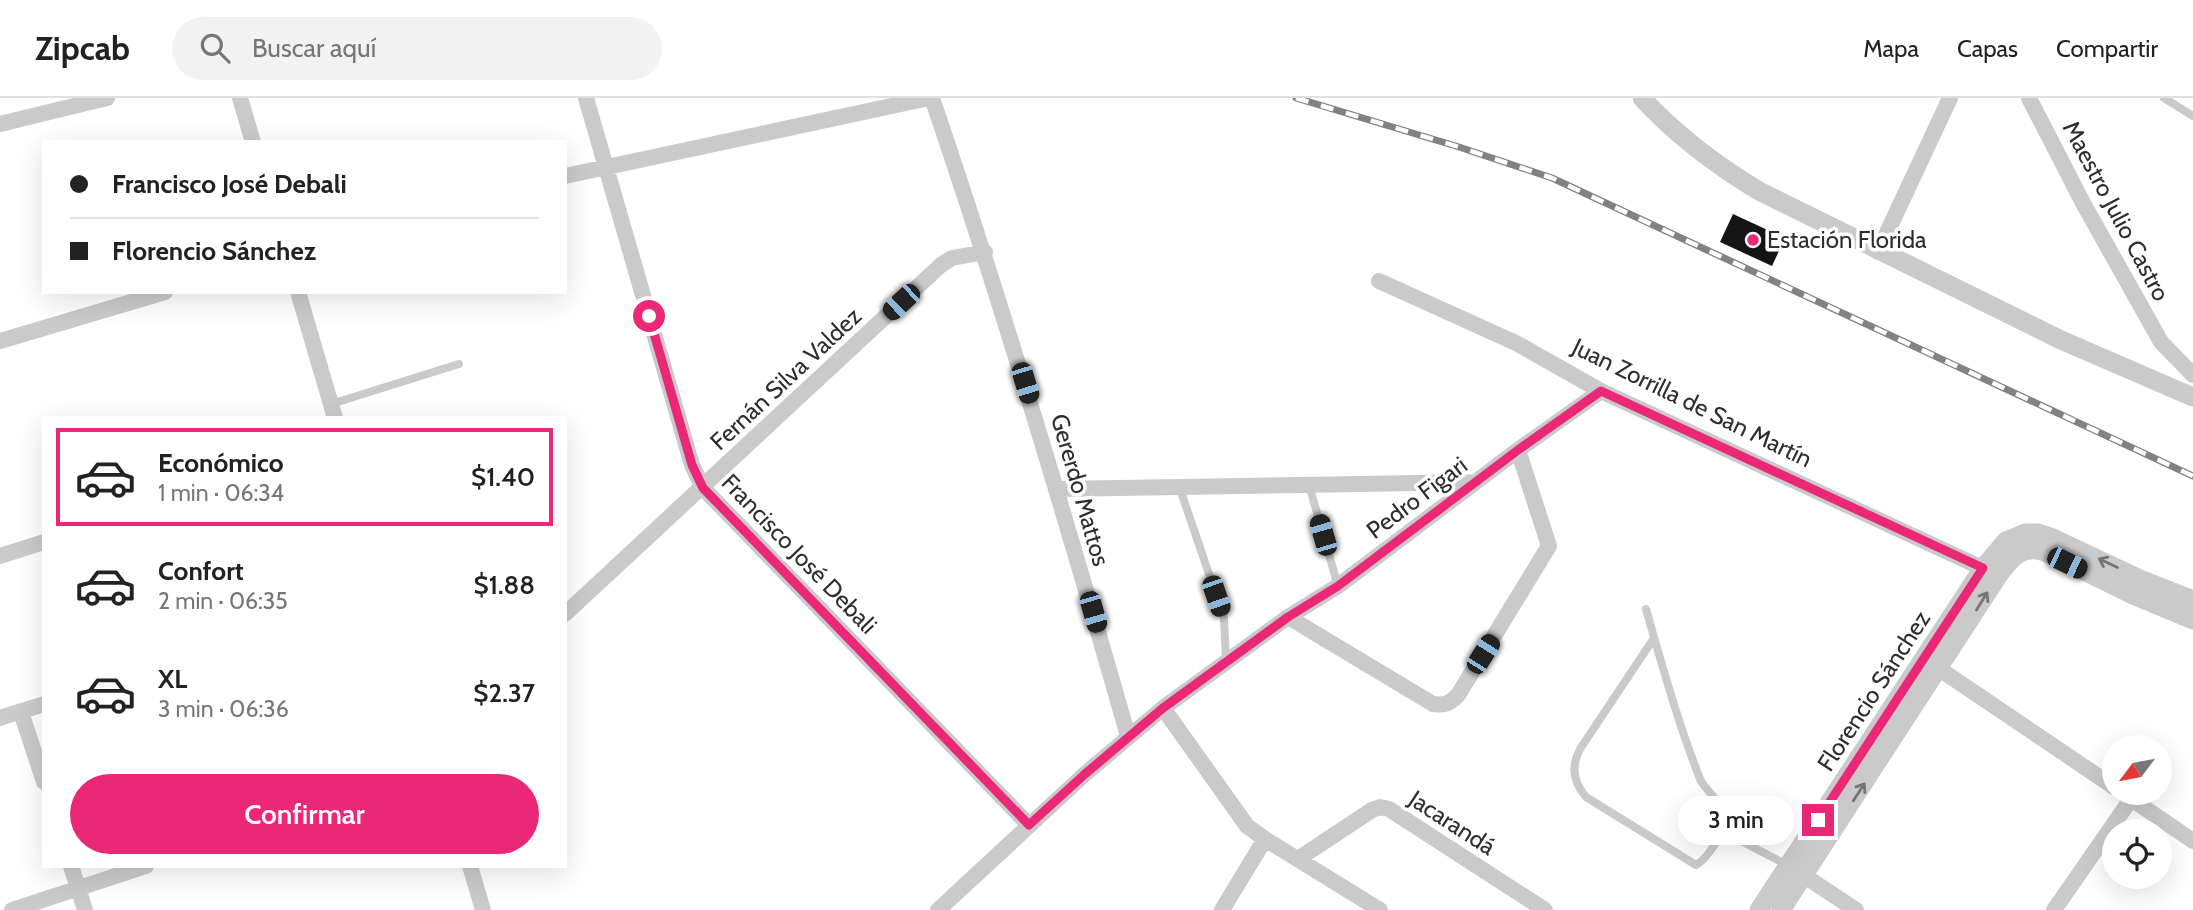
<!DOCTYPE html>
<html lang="es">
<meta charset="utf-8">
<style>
:root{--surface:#fff;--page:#f2f2f2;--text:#222;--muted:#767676;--line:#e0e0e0;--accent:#eb2878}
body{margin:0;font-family:Cabin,sans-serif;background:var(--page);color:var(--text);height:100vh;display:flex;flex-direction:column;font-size:26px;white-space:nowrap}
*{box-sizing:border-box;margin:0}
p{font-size:23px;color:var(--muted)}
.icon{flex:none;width:38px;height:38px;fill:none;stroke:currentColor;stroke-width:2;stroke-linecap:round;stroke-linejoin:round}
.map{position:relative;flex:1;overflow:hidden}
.drawer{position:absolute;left:42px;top:318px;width:525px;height:452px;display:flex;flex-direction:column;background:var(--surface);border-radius:0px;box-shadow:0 7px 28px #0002}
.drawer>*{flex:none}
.hud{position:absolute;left:42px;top:42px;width:525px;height:154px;border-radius:0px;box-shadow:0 7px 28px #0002;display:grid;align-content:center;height:154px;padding:0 28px;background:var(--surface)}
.needle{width:46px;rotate:238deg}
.tools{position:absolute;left:2102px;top:637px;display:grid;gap:14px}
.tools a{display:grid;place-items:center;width:70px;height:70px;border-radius:50%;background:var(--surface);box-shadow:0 7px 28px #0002;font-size:35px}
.end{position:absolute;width:32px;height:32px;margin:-16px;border:9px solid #eb2878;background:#fff;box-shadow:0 0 0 4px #fff}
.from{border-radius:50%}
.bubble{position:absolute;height:49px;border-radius:24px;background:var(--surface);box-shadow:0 7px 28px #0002;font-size:23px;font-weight:600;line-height:49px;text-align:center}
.car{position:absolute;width:21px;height:42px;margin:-21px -10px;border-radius:9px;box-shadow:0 0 5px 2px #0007;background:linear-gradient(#222 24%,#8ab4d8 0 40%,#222 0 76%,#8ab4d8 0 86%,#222 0)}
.hud b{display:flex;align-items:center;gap:24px;height:66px;font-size:26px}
.hud b+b{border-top:2px solid var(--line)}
.hud i{width:18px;height:18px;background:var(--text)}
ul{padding:12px 0 0;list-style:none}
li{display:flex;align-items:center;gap:21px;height:98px;margin:0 14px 10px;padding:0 14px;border:4px solid transparent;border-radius:0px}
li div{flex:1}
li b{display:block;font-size:26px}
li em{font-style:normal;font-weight:600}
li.selected{border-color:var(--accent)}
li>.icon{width:63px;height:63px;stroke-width:1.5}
.action{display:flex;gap:14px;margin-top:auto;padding:14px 28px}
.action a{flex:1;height:80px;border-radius:42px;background:var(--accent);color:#fff;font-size:28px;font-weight:600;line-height:80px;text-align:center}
header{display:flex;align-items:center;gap:42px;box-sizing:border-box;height:98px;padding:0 35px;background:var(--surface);border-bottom:2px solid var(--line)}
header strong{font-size:33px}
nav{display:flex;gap:38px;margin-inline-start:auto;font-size:24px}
.search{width:490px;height:63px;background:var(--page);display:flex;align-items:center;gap:18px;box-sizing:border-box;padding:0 24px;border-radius:38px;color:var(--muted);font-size:26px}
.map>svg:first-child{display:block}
.building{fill:#141414}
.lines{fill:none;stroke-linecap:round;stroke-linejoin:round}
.service{stroke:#cacaca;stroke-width:8}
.minor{stroke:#cacaca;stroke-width:16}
.tertiary{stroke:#cacaca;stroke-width:19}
.rail-casing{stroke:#828282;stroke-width:7}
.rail{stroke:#fff;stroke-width:4.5;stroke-dasharray:13;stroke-linecap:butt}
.oneway{stroke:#747474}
.route{stroke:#eb2878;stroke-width:9}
.poi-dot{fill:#eb2878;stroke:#fff;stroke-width:2.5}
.labels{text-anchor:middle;stroke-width:7;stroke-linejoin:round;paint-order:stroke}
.street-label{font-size:24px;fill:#2d2d2d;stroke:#fff}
.poi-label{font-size:24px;fill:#2d2d2d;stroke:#fff;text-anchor:start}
</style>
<header>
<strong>Zipcab</strong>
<div class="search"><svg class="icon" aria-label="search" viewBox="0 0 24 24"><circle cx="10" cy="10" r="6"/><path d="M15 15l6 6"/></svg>Buscar aquí</div>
<nav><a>Mapa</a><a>Capas</a><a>Compartir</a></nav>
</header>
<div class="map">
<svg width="2193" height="812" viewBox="0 0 2193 812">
<rect width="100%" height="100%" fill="#fff"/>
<path class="building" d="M1733,116L1785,140L1772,168L1720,144Z"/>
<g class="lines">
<path class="service" d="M2164,0L2193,18
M331,306L459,266
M1309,387L1338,488
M1179,388L1224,520L1226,563
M1646,511C1662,567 1679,628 1700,681C1706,694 1726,707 1725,722C1724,735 1707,761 1696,767L1586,699C1573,684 1571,668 1580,651L1654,540
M1722,733L1787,767"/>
<path class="minor" d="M240,0L253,44
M586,0L692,367L703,390L1029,727
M932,0C1004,211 1067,424 1128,638
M2029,0L2083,105L2161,244L2193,277
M0,26L107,0
M565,78L929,0
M1878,154L1950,0
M1379,183L1516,245L1601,293L1993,475
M298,194L335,320
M0,243L165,194
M1057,391L1476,384
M0,458L44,444
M565,516L941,167L952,160L985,154
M1288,519L1433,606C1445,608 1450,605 1458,597L1549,448L1518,352
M1929,564L2114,689
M1163,610L1247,728L1265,741L1380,812
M21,614L44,684
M0,620L44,606
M2124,696L2193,743
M1298,761L1372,712L1380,709L1389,711L1545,812
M71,768L85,812
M470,768L483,812
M1794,771L1856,812
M12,812L146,768
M938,812L1085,676L1163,610L1288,519L1338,488L1518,352L1601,293
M1222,812L1265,741
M2054,812L2131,701"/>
<path class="tertiary" d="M1642,0C1676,37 1716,67 1759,93L2061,242L2193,299
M1759,812L1983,470L2006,443L2025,435H2038L2053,440L2140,481L2193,502
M1781,812L1998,478C2011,460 2022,446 2045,454L2133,497L2193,522"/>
<g class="rail-casing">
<path id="rail" d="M1296,0L1459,49L1552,80L2193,378"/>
</g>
<use href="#rail" class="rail"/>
</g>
<defs><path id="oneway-shaft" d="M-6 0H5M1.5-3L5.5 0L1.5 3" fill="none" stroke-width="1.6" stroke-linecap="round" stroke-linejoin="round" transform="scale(1.75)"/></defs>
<g class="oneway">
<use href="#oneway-shaft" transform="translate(2108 465) rotate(-155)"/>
<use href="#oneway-shaft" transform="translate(1982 503) rotate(-58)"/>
<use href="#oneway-shaft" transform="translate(1859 694) rotate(-57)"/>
</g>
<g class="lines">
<path class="route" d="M649,218L692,367L703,390L1029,727L1085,676L1163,610L1288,519L1338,488L1518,352L1601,293L1983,470L1818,722"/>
</g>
<circle class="poi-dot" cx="1753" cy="142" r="7"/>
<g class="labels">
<g class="street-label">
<text transform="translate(2116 113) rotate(62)" y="8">Maestro Julio Castro</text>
<text transform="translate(786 281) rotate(-43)" y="8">Fernán Silva Valdez</text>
<text transform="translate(1692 305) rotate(26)" y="8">Juan Zorrilla de San Martín</text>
<text transform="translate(1080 392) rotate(74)" y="8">Gererdo Mattos</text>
<text transform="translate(1417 400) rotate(-37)" y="8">Pedro Figari</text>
<text transform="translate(799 456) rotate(46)" y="8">Francisco José Debali</text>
<text transform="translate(1874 593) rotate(-57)" y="8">Florencio Sánchez</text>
<text transform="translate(1452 725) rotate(33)" y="8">Jacarandá</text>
</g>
<g class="poi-label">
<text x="1767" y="150">Estación Florida</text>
</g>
</g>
</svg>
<div class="tools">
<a><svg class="needle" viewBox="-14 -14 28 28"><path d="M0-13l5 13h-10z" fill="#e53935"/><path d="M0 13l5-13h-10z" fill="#767676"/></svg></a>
<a><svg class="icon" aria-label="locate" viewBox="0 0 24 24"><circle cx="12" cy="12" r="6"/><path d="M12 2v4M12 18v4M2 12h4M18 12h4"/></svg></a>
</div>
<i class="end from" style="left:649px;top:218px"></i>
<i class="end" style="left:1818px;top:722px"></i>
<div class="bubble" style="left:1678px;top:698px;width:116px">3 min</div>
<i class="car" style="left:901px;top:204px;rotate:227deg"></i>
<i class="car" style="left:1025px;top:285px;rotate:163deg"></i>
<i class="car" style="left:1323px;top:437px;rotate:344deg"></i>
<i class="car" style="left:2067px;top:465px;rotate:116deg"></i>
<i class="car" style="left:1216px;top:498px;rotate:161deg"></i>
<i class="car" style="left:1093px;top:514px;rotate:164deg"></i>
<i class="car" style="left:1483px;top:556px;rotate:32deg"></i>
<div class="hud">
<b><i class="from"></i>Francisco José Debali</b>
<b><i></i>Florencio Sánchez</b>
</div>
<section class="drawer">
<ul>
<li class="selected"><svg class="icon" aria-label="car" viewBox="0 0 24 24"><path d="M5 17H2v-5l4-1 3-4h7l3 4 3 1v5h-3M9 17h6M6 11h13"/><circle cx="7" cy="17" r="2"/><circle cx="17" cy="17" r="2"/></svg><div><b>Económico</b><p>1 min · 06:34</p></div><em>$1.40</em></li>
<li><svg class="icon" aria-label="car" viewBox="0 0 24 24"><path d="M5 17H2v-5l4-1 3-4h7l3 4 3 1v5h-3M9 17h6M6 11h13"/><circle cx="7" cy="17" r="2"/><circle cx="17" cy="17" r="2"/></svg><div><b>Confort</b><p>2 min · 06:35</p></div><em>$1.88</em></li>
<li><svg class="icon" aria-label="car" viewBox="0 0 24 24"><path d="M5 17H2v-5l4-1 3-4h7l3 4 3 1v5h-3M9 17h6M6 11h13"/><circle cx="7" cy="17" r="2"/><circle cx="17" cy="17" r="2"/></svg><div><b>XL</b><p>3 min · 06:36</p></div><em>$2.37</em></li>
</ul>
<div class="action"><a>Confirmar</a></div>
</section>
</div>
